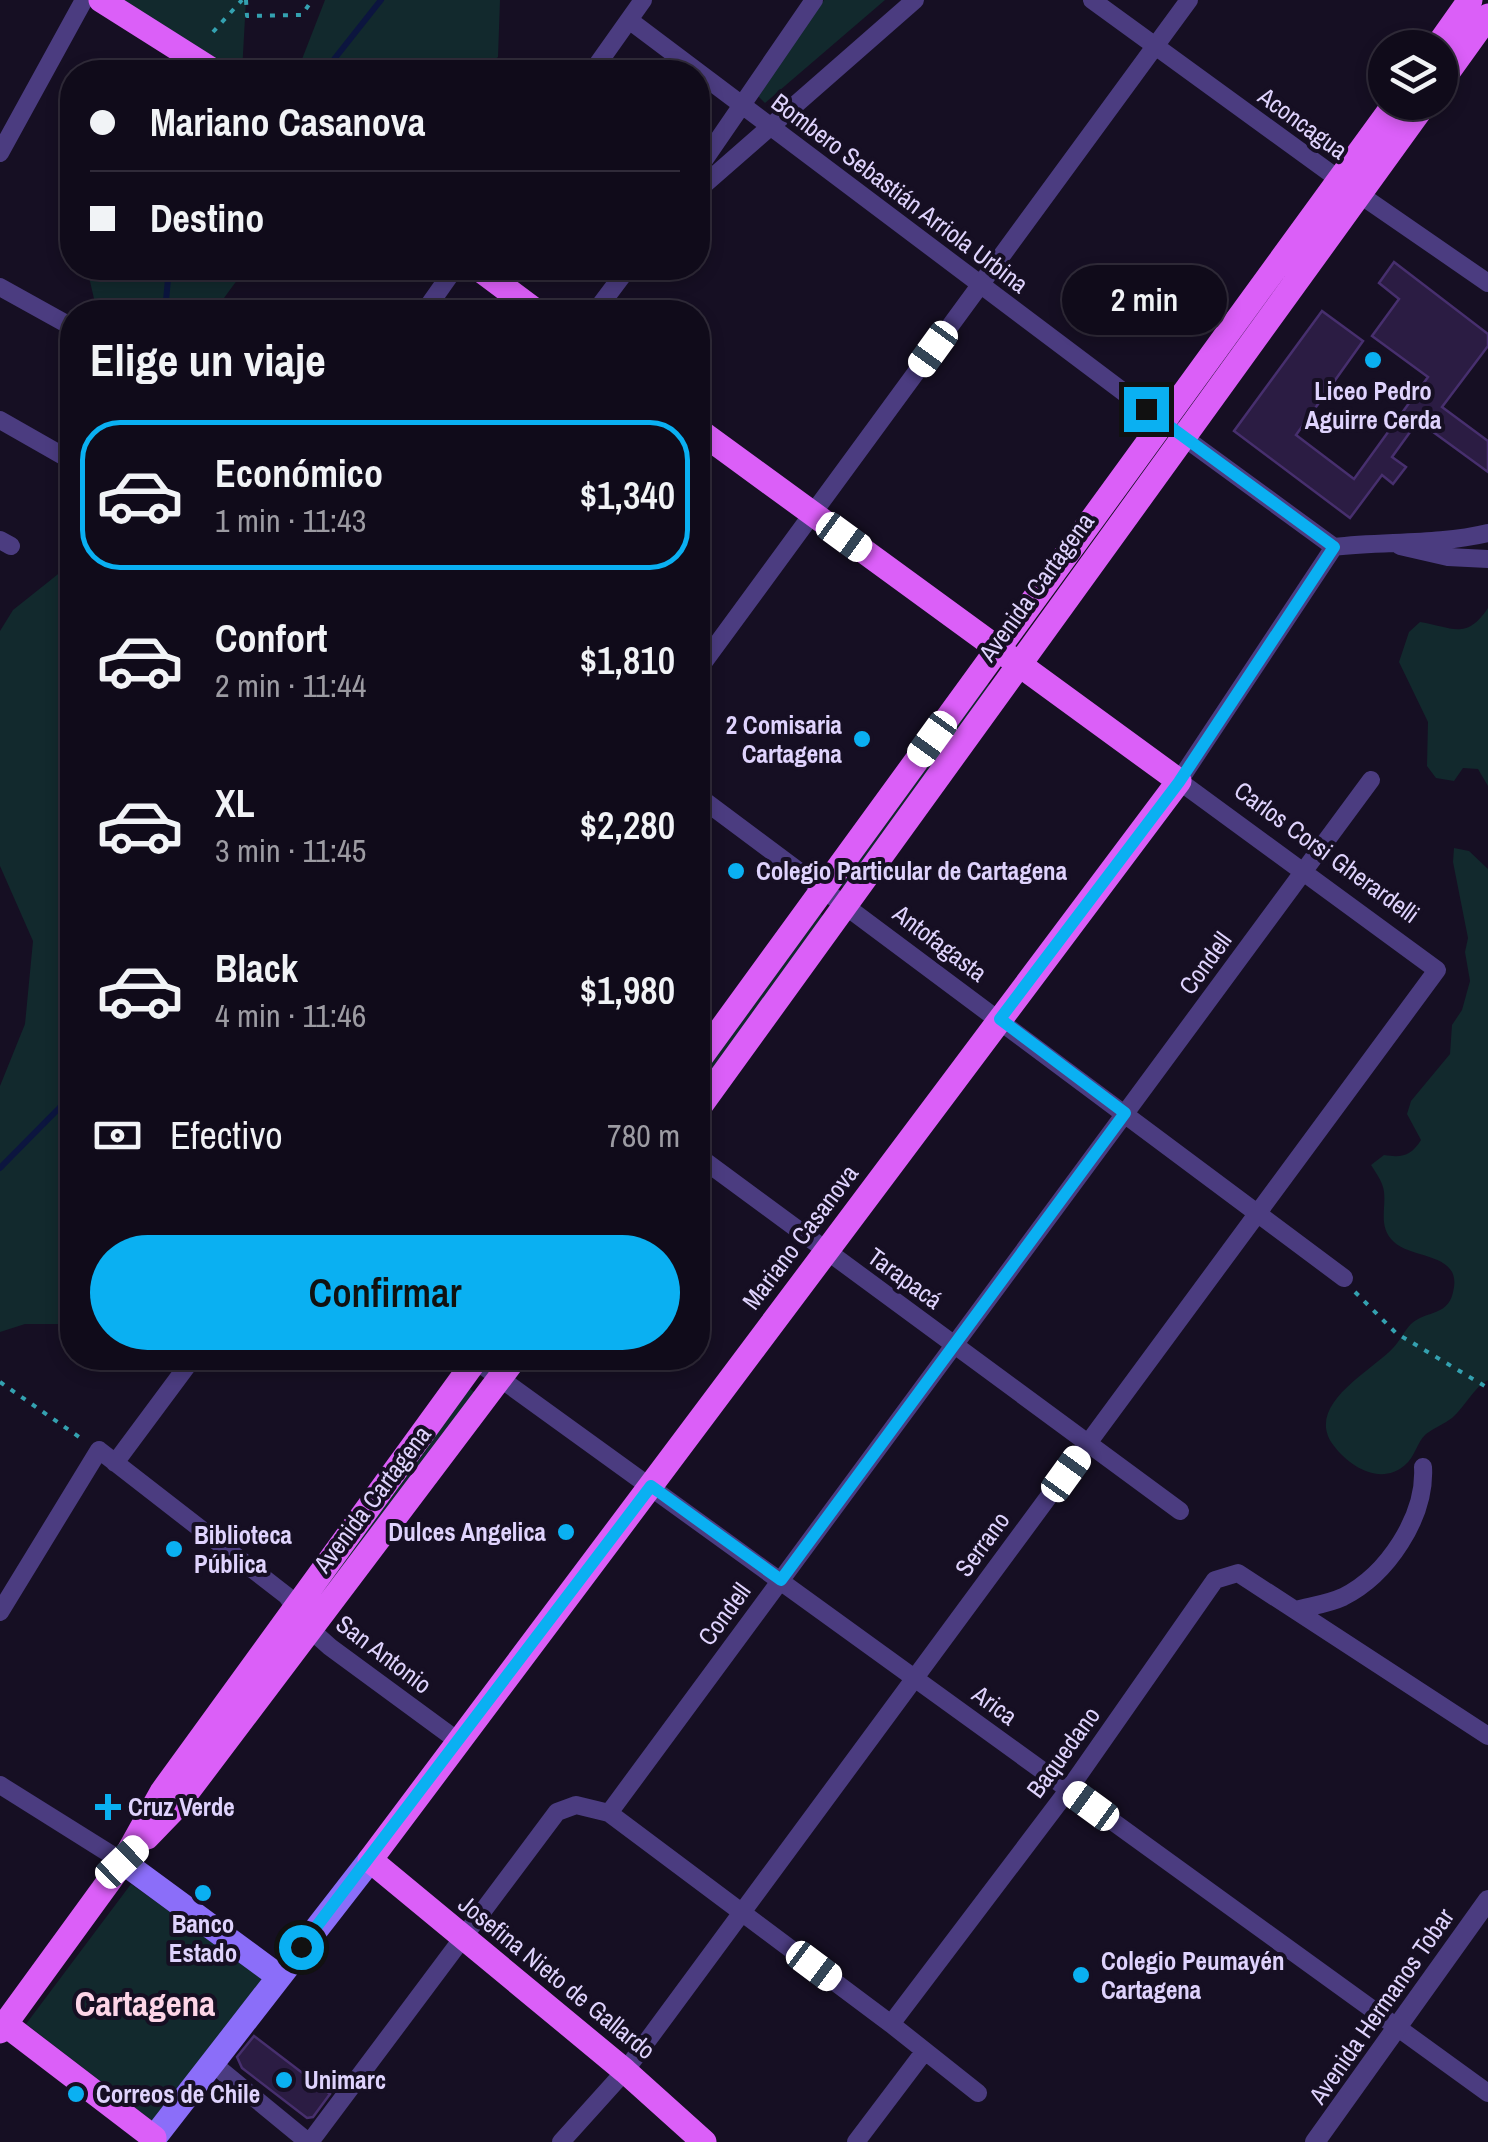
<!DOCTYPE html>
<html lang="es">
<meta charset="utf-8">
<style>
:root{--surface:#100b1a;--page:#1e1927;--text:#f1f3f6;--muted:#9c9ba2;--line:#302b39;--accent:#0ab0f2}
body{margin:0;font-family:"Archivo Narrow",sans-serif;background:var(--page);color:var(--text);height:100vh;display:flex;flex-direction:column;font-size:38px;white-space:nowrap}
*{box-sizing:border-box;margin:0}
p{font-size:32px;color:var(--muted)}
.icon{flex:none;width:55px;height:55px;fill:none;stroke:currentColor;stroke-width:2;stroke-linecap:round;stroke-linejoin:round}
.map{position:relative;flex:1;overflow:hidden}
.drawer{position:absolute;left:60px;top:300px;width:650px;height:1070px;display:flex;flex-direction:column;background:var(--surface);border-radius:40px;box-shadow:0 5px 15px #0003,0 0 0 2px var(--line)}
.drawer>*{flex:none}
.banner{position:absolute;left:60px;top:60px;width:650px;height:220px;border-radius:40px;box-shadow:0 5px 15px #0003,0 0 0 2px var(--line);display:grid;align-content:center;height:220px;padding:0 30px;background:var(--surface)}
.controls{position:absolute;left:1368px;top:30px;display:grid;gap:20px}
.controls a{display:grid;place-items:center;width:90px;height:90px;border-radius:50%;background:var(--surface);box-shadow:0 5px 15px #0003,0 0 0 2px var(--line);font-size:50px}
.end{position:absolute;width:45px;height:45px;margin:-22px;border:12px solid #0ab0f2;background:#111;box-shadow:0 0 0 5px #111}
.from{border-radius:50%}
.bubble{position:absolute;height:70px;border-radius:35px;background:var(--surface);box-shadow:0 5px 15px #0003,0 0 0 2px var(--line);font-size:32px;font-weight:600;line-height:70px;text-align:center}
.car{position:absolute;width:30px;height:60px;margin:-30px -15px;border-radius:12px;box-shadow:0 0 8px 2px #0007;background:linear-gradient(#fff 24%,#345 0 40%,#fff 0 76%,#345 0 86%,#fff 0)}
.banner b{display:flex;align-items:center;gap:35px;height:95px;font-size:38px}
.banner b+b{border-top:2px solid var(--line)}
.banner i{width:25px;height:25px;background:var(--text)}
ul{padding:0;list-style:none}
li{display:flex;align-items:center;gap:30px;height:150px;margin:0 20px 15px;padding:0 10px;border:5px solid transparent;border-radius:40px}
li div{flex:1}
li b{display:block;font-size:38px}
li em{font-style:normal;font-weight:600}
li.selected{border-color:var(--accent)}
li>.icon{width:90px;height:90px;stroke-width:1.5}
h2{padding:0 30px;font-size:45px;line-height:120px}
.pay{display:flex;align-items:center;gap:25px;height:110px;padding:0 30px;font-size:38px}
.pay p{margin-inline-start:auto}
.button{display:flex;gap:20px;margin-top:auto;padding:20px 30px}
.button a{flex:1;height:115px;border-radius:60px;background:var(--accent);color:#111;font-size:40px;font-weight:600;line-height:115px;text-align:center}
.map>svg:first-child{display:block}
.green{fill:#12292d}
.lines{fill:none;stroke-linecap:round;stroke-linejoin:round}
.stream{stroke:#0c153f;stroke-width:6}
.building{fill:#2b1c43;stroke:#472f6e;stroke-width:2.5}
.path{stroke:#34a1b0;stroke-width:4;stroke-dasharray:5 8;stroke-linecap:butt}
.minor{stroke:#4b3c80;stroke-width:18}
.tertiary{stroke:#4b3c80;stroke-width:20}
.secondary{stroke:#8b6ef9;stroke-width:25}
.primary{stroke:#db5ff8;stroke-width:25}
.route{stroke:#0ab0f2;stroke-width:12}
.poi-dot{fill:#0ab0f2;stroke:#160f23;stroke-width:4}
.labels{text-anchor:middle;stroke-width:8;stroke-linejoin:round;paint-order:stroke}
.street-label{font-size:25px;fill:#dfd3fd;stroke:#160f23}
.poi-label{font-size:25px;font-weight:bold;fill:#dfd3fd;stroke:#160f23;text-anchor:start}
.district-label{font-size:35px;font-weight:bold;fill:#fdd5e7;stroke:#160f23}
</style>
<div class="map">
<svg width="1488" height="2142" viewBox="0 0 1488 2142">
<rect width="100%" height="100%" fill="#160f23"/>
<path class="green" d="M122,0H246L242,72H235Z
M325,0H500L498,57L480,72H297Z
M824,0H885L765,103L757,95Z
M72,153V223L58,190Z
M87,268H246L224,298V312H97Z
M72,563V1324H25L0,1332V1086L25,1024L33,941L0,866V631L13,610Z
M1488,608V786L1478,769L1463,768L1454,781L1436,778L1427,766L1428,722L1399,662L1409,632L1420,622C1452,627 1466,641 1488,608Z
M984,680L993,688L846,889L839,884Z
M1454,848L1469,851L1488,869V1380C1473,1388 1465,1407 1452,1418C1444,1424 1434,1428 1426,1434C1417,1442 1415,1457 1405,1465C1381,1486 1350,1467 1334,1446C1303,1406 1369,1373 1393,1348C1400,1341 1404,1331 1411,1324C1427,1309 1450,1318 1454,1287C1459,1253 1412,1259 1394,1242C1378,1227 1386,1210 1384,1192C1383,1182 1376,1173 1371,1165L1384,1155C1402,1158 1411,1156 1421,1140L1407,1114L1411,1101L1450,1054L1452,1025L1462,1010L1470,981L1465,952L1468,938L1453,862Z
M818,910L824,918L698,1094V1075Z
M469,1388L478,1395L324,1601L315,1594Z
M131,1884L266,1980L155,2123L26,2024Z"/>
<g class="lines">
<path class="stream" d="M324,72L381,0
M165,312L169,268
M0,1168L72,1095"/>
</g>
<path class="building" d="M1394,262L1488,334V346L1442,407L1488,441V472L1418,421L1392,457L1406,467L1393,484L1382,475L1350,518L1234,431L1322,311L1363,341L1296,435L1354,479L1428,377L1372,336L1399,299L1379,283Z
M254,2036L330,2094L313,2117L307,2118L242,2068L237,2057Z"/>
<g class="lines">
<path class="path" d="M246,0L247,16L302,15L312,0
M213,32L242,0
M1355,1292L1396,1333L1488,1388
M0,1382L82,1439"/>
<path class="minor" d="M1092,0L1359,194L1488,283
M629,20L1182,436L1334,547
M592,72L643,0
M0,153L84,0
M698,169L814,0
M698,190L915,0
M0,287L72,327
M424,312L455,268
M595,312L628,268
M0,420L72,461
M0,540L11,546
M1400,546L1448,557L1488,559
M1334,547C1385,541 1438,545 1488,533
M698,670L1189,0
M698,796L1344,1278
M698,1156L1180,1511
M472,1358L1488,2093
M115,1463L193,1358
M1296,1610C1311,1606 1328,1604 1343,1597C1387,1575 1426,1517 1423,1467
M0,1612L99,1450L287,1596L311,1630L330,1647L458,1741
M0,1785L123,1862
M609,1813L1371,780
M891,2024L1069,1789L1215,1580L1238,1573L1488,1736
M212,2063L308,2142
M310,2142L557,1812L576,1805L609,1813L891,2024L978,2093
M561,2142L625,2071L1437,970L1179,781L1334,547
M856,2142L924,2052"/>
<path class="tertiary" d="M1315,2142L1488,1900"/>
<path class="secondary" d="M123,1862L278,1976
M154,2138L370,1860"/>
<path class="primary" d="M101,0L215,72
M1436,48L1470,0
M1440,83L1488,16
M478,268L537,312
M698,430L1179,781L370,1860L625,2071L704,2142
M698,1061L1396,102
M698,1109L1426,102
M147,1837L176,1807L515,1358
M5,2024L154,2138L151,2142
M0,2031L123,1862L162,1792L477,1358"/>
</g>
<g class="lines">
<path class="route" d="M301,1947L651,1486L781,1580L1125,1113L1000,1019L1179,782L1334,547L1146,409"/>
</g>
<g class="poi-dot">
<circle cx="1373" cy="360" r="10"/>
<circle cx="862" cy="739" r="10"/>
<circle cx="736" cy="871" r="10"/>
<circle cx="566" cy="1532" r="10"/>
<circle cx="174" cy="1549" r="10"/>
<path d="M103 1792h10v10h10v10h-10v10h-10v-10h-10v-10h10z"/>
<circle cx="203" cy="1893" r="10"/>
<circle cx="1081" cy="1975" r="10"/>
<circle cx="284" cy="2080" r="10"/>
<circle cx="76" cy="2094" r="10"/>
</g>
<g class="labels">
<g class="street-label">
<text transform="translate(1303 123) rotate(36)" y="9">Aconcagua</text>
<text transform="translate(900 193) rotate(37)" y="9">Bombero Sebastián Arriola Urbina</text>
<text transform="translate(1036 587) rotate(-54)" y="9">Avenida Cartagena</text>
<text transform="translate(1327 852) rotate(36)" y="9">Carlos Corsi Gherardelli</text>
<text transform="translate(940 943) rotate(37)" y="9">Antofagasta</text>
<text transform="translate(1205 963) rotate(-54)" y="9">Condell</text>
<text transform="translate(800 1237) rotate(-53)" y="9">Mariano Casanova</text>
<text transform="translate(905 1278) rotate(36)" y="9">Tarapacá</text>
<text transform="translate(372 1499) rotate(-53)" y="9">Avenida Cartagena</text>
<text transform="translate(982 1544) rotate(-54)" y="9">Serrano</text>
<text transform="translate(724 1614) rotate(-54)" y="9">Condell</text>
<text transform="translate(384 1654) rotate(37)" y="9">San Antonio</text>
<text transform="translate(995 1705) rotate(36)" y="9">Arica</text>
<text transform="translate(1063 1752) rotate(-54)" y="9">Baquedano</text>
<text transform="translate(557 1977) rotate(39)" y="9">Josefina Nieto de Gallardo</text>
<text transform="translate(1381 2006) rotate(-55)" y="9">Avenida Hermanos Tobar</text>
</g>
<g class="poi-label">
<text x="1373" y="400" text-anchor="middle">Liceo Pedro<tspan x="1373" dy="29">Aguirre Cerda</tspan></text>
<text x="842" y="734" text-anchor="end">2 Comisaria<tspan x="842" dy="29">Cartagena</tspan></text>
<text x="756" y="880">Colegio Particular de Cartagena</text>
<text x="546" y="1541" text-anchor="end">Dulces Angelica</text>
<text x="194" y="1544">Biblioteca<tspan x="194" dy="29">Pública</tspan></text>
<text x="128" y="1816">Cruz Verde</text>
<text x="203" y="1933" text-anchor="middle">Banco<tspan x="203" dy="29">Estado</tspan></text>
<text x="1101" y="1970">Colegio Peumayén<tspan x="1101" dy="29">Cartagena</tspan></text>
<text x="304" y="2089">Unimarc</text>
<text x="96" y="2103">Correos de Chile</text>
</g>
<g class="district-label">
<text x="145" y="2016">Cartagena</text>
</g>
</g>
</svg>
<div class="controls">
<a><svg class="icon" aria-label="layers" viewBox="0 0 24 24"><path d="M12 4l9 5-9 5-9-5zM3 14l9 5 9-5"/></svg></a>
</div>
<i class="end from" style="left:301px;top:1947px"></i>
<i class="end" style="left:1146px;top:409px"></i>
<div class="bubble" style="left:1062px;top:265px;width:165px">2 min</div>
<i class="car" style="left:933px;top:349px;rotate:216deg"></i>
<i class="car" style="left:844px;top:537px;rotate:126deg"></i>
<i class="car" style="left:932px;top:739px;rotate:216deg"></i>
<i class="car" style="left:1066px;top:1474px;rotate:36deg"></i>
<i class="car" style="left:1091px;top:1806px;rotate:306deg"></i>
<i class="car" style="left:122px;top:1862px;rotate:46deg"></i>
<i class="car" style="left:814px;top:1966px;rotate:127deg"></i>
<div class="banner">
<b><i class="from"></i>Mariano Casanova</b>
<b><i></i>Destino</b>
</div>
<section class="drawer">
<h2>Elige un viaje</h2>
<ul>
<li class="selected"><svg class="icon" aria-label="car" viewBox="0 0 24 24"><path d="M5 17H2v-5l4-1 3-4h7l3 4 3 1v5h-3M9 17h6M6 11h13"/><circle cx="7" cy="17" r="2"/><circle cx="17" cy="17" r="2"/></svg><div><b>Económico</b><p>1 min · 11:43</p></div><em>$1,340</em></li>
<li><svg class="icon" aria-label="car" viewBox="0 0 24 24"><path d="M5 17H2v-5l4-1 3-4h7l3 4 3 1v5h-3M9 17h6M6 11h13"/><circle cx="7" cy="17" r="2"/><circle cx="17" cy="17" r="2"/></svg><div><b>Confort</b><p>2 min · 11:44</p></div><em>$1,810</em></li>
<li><svg class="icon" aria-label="car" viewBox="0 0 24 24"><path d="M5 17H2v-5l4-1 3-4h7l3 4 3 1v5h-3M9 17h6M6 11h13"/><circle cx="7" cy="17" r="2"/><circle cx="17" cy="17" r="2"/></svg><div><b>XL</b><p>3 min · 11:45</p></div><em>$2,280</em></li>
<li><svg class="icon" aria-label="car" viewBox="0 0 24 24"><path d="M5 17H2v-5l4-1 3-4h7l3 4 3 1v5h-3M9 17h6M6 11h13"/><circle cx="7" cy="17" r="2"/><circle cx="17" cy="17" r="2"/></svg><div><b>Black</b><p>4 min · 11:46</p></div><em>$1,980</em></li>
</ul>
<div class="pay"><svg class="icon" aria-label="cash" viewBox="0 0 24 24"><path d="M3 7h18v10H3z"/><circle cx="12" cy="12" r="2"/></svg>Efectivo<p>780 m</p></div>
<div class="button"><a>Confirmar</a></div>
</section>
</div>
